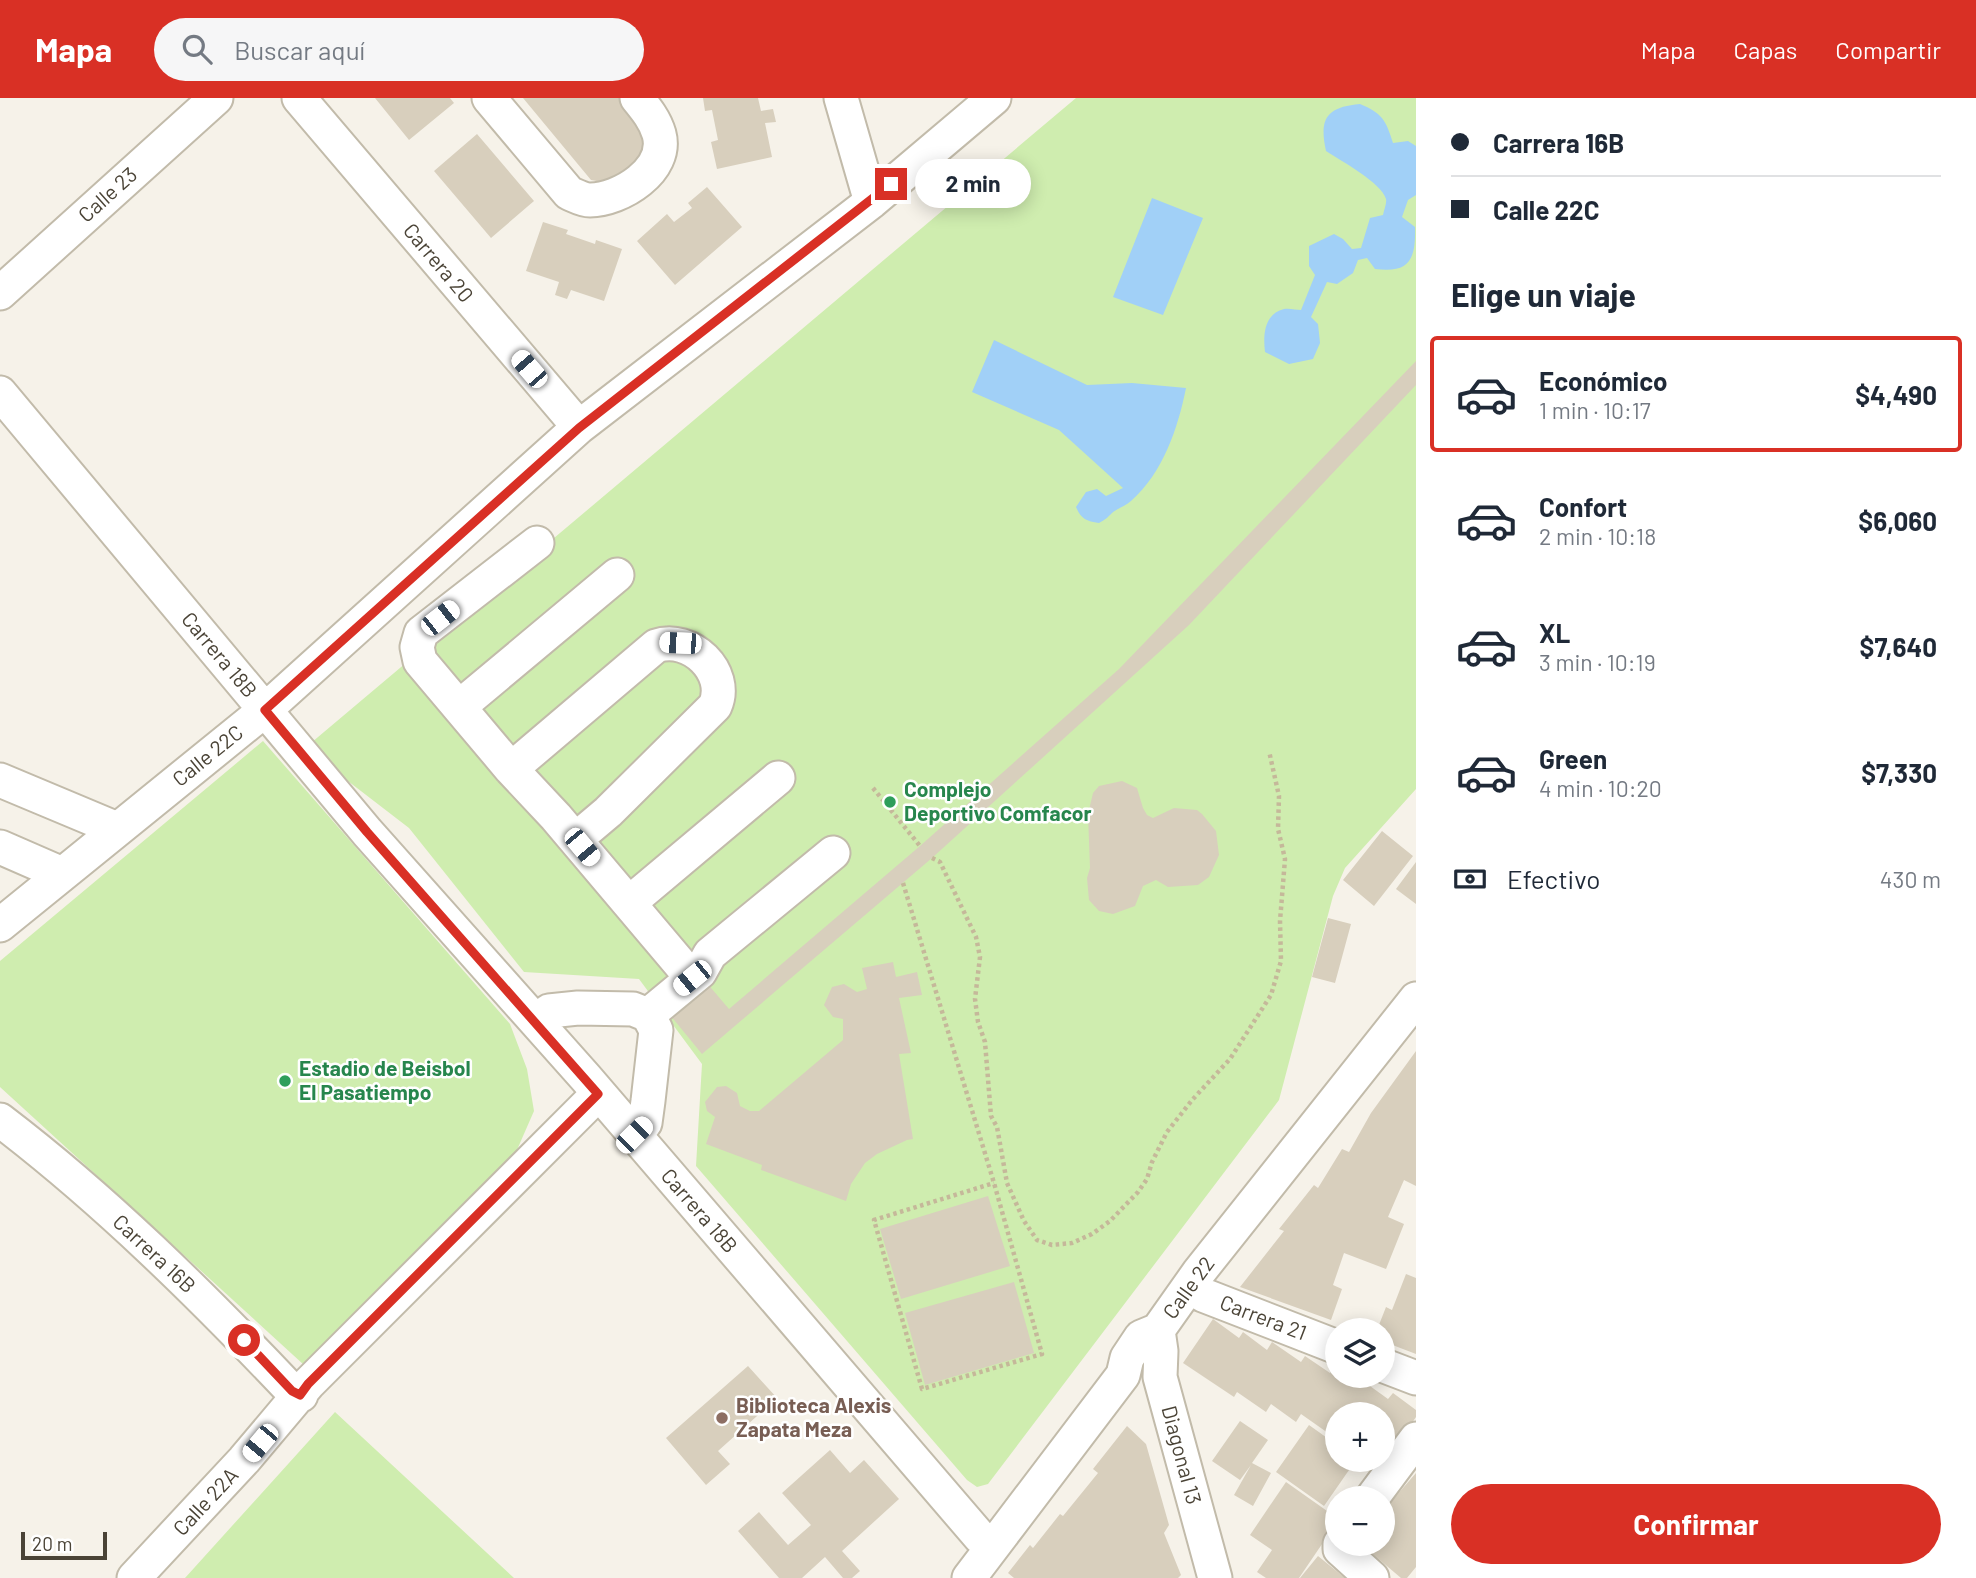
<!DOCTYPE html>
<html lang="es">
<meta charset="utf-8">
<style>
:root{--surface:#fff;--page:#f6f6f7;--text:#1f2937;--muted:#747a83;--line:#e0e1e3;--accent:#d93025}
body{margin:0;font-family:Barlow,sans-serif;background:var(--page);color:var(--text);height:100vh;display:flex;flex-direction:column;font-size:26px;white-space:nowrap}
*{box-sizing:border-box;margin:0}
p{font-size:23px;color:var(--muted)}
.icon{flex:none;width:38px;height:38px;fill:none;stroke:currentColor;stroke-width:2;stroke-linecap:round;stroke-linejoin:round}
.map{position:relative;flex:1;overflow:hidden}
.drawer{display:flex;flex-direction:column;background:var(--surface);width:560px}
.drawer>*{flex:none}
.hud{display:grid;align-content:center;height:154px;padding:0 35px;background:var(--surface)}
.buttons{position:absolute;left:1325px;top:1220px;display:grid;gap:14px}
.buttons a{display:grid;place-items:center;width:70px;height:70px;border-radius:50%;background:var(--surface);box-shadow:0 4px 18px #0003;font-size:35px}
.scale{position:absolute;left:21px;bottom:18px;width:86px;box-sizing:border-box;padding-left:7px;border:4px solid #4a4336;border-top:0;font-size:19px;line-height:24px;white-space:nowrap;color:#4a4336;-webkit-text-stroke:5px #fff;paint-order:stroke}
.end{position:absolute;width:32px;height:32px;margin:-16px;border:9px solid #d93025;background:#fff;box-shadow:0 0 0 4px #fff}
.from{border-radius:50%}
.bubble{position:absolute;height:49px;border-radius:24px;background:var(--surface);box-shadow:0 4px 18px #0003;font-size:23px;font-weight:700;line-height:49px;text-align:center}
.car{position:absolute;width:21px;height:42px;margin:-21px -10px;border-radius:9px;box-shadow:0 0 5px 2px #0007;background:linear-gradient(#fff 24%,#345 0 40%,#fff 0 76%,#345 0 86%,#fff 0)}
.hud b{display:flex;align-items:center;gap:24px;height:66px;font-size:26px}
.hud b+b{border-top:2px solid var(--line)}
.hud i{width:18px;height:18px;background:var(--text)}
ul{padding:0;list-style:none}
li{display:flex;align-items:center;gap:21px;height:116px;margin:0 14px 10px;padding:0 21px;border:4px solid transparent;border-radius:7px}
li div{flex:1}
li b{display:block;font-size:26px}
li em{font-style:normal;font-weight:700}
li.on{border-color:var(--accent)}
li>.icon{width:63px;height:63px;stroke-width:1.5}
h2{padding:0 35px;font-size:32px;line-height:84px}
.pay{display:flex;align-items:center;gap:18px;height:77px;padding:0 35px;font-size:26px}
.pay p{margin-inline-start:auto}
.action{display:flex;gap:14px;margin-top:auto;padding:14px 35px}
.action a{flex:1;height:80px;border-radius:42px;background:var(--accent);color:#fff;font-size:28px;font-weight:700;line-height:80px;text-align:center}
header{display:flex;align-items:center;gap:42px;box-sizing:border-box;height:98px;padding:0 35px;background:var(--accent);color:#fff}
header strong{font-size:33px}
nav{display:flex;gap:38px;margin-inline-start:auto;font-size:24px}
.search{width:490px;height:63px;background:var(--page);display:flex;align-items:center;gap:18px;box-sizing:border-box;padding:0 24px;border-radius:38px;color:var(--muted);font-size:26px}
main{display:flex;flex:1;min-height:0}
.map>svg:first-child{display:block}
.green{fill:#cfedaf}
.water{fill:#a1d0f7}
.building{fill:#d8cfbd}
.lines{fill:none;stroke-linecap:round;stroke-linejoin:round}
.minor-casing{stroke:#c2bbaa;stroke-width:37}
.path{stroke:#c5b89a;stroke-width:4.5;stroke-dasharray:3.5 3.5;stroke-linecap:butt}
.minor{stroke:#fff;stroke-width:33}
.route{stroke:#d93025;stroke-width:9}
.leisure-dot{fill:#2e9e5b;stroke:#fff;stroke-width:2.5}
.education-dot{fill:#8d6e63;stroke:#fff;stroke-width:2.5}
.labels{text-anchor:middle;stroke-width:5;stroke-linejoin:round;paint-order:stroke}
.street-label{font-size:21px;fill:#4a4336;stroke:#fff}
.leisure-label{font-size:21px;font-weight:bold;fill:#27864d;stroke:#fff;text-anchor:start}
.education-label{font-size:21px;font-weight:bold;fill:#785e54;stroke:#fff;text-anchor:start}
</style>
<header>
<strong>Mapa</strong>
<div class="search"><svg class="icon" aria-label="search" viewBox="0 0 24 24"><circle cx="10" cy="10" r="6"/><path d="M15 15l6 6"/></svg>Buscar aquí</div>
<nav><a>Mapa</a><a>Capas</a><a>Compartir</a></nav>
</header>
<main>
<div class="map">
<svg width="1416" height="1480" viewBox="0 0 1416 1480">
<rect width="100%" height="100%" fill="#f6f2e9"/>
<path class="green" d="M1076,0H1416V691L1345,770L1333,798L1279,1002L988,1386L977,1389L967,1382L696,1068L702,966L639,881L524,874L409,730L305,650Z
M263,643L510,926L527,971L534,1013L513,1061L304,1267L0,989V863Z
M335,1314L514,1480H185Z"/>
<path class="water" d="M1360,6C1382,15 1386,22 1393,45L1408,43L1416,48V97L1408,102L1402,119L1415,129C1416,164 1408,175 1375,171L1367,160L1358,162L1353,175L1337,186L1327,184L1311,219L1318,226L1320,245L1313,261L1289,266L1265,254C1263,237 1264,216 1284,211C1289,210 1297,212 1301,212L1315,177L1309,168V148L1334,136L1343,141L1352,151L1361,150L1370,120L1383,117C1384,112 1387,105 1386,101C1382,85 1341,63 1326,53C1319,21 1326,9 1360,6Z
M1152,100L1203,120L1163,217L1113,199Z
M994,242L1087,287L1132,285L1186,290C1178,330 1163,375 1131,403C1126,408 1118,410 1112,415C1108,419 1105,422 1099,425C1086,423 1081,421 1076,409L1086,394L1097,391L1106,398L1123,390L1059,332L972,294Z"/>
<path class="building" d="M375,0H450L454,5L409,42Z
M523,0H633L651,21L648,63L607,85L591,82Z
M703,0H758L761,13L773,11L776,24L765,25L772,59L717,71L711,44L718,42L712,12L705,13Z
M477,36L534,103L491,140L434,73Z
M707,89L742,129L675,187L637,143L667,116L674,124L692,110L688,105Z
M543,124L568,132L566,136L595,146L596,142L622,151L604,203L571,192L567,201L555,197L559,184L526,173Z
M1416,263V287L1189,527L932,760L702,956L670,917L706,884L729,911L920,748L1119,571Z
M1122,683L1137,690L1143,710L1147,717L1153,720L1174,710L1197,712L1202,716L1216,733L1219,757L1209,779L1198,787L1168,789L1156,782L1143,788L1135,808L1113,816L1099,813L1089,802L1087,780L1090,770L1088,716L1093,695L1099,688Z
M1382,733L1413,758L1374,808L1343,782Z
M1416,764V806L1396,791Z
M1328,820L1351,826L1335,885L1312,879Z
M893,864L896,879L917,874L922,897L899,900L911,955L899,956L913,1041L907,1042L877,1056L865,1065L851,1086L846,1103L761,1072L762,1067L706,1046L715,1019L707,1013L705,1004L717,989L726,988L737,995L740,1008L750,1013H759L843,942V921L833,919L824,907L832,889L844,886L857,894L867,891L862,870Z
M1416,953V1088L1404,1082L1388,1119L1404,1126L1386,1171L1344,1155L1333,1187L1342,1191L1331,1222L1240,1189L1284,1133L1279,1131L1314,1087L1318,1090L1342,1051L1349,1054L1371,1015Z
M988,1098L1010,1168L901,1201L880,1131Z
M1406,1176L1416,1180V1256L1382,1243V1232H1377L1386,1209L1392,1212Z
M1014,1184L1034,1255L925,1287L905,1215Z
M1213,1221L1239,1240L1243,1234L1267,1252L1272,1244L1301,1264L1305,1258L1330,1275L1334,1269L1337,1271V1278H1346L1360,1288L1363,1283L1388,1301L1393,1295L1416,1312V1319L1381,1369L1370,1362H1382V1316H1337V1330L1333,1327L1328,1335L1301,1316L1296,1324L1271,1306L1266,1314L1237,1294L1234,1299L1183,1265Z
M748,1268L777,1300L718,1353L730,1366L706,1387L666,1340Z
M1240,1323L1268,1342L1252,1365L1271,1375L1253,1408L1234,1397L1251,1367L1240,1382L1212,1363Z
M1309,1327L1337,1347V1362H1356L1324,1408L1276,1374Z
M1127,1328L1146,1346L1169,1427L1164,1435L1181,1477L1178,1480H1014L1008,1475L1030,1447L1033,1450L1060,1416L1063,1418L1098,1375L1093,1371Z
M830,1352L850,1375L864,1362L899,1401L842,1453L860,1473L852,1480H843L825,1459L802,1480H779L738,1433L759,1414L788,1447L811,1427L782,1395Z
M1416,1375V1469L1407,1480H1401L1361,1446H1382V1414Z
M1286,1384L1337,1420V1424L1299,1480H1266L1257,1474L1272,1452L1250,1437Z
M1318,1458L1345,1480H1300Z"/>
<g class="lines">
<g class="minor-casing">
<path id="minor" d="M299,0L579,329
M489,0L569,95C576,98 583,102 590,102C620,102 669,72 659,36C655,22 646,11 637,0
M841,0L871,104
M0,195L216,0
M0,295L367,734L586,980L980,1439L993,1448
M537,445L421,535L417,549L420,563L511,671L556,719L692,880
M459,609L617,477
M511,671L656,548C690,536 730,574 715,608L608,714L576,741
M0,682L117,731
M0,749L62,776
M629,805L778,680
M0,827L265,612L579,329L871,104L994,0
M648,917L700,874L710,856L833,755
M536,923L549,913L578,910L633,911L648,917L656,932L648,1003L645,1025L634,1037
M0,1022C105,1102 201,1197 292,1293L301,1297
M1190,1187L1203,1197L1337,1249
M1158,1232L1161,1253L1160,1279L1215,1480
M1382,1267L1416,1280
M1372,1400L1416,1341
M1340,1446V1451L1372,1480
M134,1480L244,1362L308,1286L598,996
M969,1480L1123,1277L1127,1260L1141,1239L1158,1232L1199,1174L1416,901"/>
</g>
<path class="path" d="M873,690L920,748
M932,760L940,764L976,839L980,859L975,901L978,924L985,944L991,1018L997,1029L1007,1085L1024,1123L1037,1142L1052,1147L1072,1145L1092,1136L1110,1123L1138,1094L1147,1081L1152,1064L1167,1034L1193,1001L1230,961L1271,897L1281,863L1280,823L1285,761L1278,731L1279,698L1269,653
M903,785L994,1085L1042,1256L922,1291L874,1122L994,1085"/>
<use href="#minor" class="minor"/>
</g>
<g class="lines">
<path class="route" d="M244,1242L292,1293L300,1297L308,1286L598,996L367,734L265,612L579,330L891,86"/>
</g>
<g class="leisure-dot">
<circle cx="890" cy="704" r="7"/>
<circle cx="285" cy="983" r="7"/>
</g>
<circle class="education-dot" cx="722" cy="1320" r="7"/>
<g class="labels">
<g class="street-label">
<text transform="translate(108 97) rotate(-42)" y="7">Calle 23</text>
<text transform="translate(438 165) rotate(50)" y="7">Carrera 20</text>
<text transform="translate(219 557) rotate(50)" y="7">Carrera 18B</text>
<text transform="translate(208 658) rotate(-39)" y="7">Calle 22C</text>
<text transform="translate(699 1113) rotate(49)" y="7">Carrera 18B</text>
<text transform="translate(154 1156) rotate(43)" y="7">Carrera 16B</text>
<text transform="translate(1189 1190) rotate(-54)" y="7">Calle 22</text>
<text transform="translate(1263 1220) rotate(21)" y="7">Carrera 21</text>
<text transform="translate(1181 1357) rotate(75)" y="7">Diagonal 13</text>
<text transform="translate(206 1404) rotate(-47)" y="7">Calle 22A</text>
</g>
<g class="leisure-label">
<text x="904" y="699">Complejo<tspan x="904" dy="24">Deportivo Comfacor</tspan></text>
<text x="299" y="978">Estadio de Beisbol<tspan x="299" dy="24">El Pasatiempo</tspan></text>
</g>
<g class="education-label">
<text x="736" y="1315">Biblioteca Alexis<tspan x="736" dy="24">Zapata Meza</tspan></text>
</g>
</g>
</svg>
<div class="buttons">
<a><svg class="icon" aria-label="layers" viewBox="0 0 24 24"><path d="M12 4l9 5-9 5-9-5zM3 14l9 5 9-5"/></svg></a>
<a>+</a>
<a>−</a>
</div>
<div class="scale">20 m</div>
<i class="end from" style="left:244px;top:1242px"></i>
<i class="end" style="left:891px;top:86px"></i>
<div class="bubble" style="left:915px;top:61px;width:116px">2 min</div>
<i class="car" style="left:529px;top:271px;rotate:319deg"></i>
<i class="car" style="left:440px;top:520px;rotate:52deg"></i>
<i class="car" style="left:680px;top:545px;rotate:272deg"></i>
<i class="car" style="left:582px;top:749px;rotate:140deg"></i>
<i class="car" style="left:692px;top:880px;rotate:231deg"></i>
<i class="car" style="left:634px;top:1037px;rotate:45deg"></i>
<i class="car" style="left:260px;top:1345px;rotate:220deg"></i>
</div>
<section class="drawer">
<div class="hud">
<b><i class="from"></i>Carrera 16B</b>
<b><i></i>Calle 22C</b>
</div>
<h2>Elige un viaje</h2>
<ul>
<li class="on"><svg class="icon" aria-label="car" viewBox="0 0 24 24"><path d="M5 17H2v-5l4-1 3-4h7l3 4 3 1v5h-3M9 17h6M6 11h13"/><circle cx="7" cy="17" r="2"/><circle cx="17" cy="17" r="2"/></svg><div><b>Económico</b><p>1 min · 10:17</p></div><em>$4,490</em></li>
<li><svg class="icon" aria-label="car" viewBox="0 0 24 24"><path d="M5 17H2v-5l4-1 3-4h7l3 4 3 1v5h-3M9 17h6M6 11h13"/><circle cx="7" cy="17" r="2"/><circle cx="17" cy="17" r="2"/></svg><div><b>Confort</b><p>2 min · 10:18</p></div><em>$6,060</em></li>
<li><svg class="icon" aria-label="car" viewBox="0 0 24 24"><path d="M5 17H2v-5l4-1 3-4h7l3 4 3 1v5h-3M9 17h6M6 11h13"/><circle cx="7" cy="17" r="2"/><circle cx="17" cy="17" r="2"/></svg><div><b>XL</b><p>3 min · 10:19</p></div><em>$7,640</em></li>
<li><svg class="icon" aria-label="car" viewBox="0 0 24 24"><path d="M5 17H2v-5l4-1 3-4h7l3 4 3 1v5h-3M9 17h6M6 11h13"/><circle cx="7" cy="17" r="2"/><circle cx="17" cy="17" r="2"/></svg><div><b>Green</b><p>4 min · 10:20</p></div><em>$7,330</em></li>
</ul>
<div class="pay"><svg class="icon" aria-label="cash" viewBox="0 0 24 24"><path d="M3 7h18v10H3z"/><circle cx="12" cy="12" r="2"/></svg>Efectivo<p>430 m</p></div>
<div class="action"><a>Confirmar</a></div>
</section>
</main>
